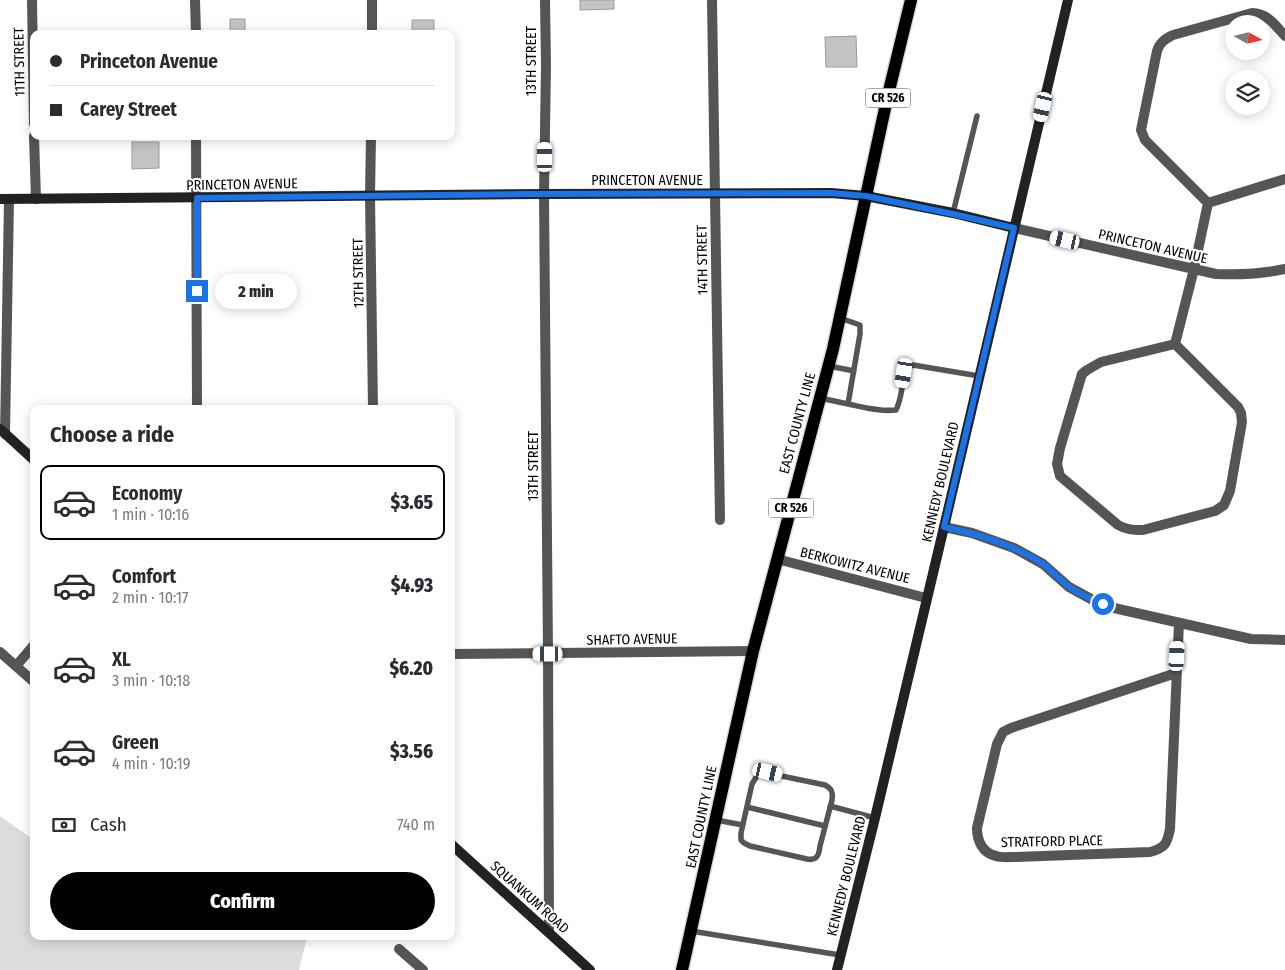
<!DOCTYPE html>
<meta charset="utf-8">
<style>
:root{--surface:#fff;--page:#f7f7f7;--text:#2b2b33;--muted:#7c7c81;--line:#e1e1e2;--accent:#000}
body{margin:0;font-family:"Fira Sans Condensed",sans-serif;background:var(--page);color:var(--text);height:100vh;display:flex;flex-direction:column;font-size:19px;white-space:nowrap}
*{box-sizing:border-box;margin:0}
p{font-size:16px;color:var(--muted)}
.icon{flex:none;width:28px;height:28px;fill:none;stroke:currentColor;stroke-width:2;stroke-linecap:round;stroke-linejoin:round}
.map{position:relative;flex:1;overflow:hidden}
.drawer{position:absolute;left:30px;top:405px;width:425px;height:535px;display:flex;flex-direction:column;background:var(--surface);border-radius:10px;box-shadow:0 2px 12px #0003}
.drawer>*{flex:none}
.banner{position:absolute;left:30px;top:30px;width:425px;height:110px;border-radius:10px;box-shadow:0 2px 12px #0003;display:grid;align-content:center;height:110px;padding:0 20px;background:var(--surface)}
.needle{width:32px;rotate:98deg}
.controls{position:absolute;left:1225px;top:15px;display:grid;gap:10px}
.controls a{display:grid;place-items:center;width:45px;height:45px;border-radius:50%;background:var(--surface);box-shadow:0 2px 12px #0003;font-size:25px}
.end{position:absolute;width:22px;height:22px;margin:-11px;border:6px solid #1a73e8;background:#fff;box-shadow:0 0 0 2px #fff}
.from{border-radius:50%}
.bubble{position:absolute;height:35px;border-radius:18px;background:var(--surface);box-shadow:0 2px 12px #0003;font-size:16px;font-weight:800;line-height:35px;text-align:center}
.car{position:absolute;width:15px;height:30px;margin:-15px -8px;border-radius:6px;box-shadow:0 0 4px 1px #0007;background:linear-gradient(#fff 24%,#345 0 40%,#fff 0 76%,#345 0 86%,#fff 0)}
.banner b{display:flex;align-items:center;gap:18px;height:48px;font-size:19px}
.banner b+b{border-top:1px solid var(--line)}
.banner i{width:12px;height:12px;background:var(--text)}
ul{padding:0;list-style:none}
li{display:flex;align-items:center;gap:15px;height:75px;margin:0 10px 8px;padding:0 10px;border:2px solid transparent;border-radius:10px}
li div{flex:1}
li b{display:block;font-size:19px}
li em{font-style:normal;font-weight:800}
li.selected{border-color:var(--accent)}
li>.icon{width:45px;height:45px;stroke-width:1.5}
h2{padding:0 20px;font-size:22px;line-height:60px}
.pay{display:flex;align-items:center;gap:12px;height:55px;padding:0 20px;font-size:19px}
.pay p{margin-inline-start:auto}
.cta{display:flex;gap:10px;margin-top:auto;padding:10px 20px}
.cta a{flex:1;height:58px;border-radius:30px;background:var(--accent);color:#fff;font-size:20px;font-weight:800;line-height:58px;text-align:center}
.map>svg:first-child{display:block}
.green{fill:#dcdcdc}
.building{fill:#c4c4c4;stroke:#999}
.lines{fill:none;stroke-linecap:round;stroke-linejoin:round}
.primary-casing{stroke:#dbdbdb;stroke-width:15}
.lane{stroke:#555;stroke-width:5.5}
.street{stroke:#555;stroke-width:10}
.secondary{stroke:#222;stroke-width:10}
.primary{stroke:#000;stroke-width:12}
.route{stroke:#1a73e8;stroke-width:6}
.labels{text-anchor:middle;stroke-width:4;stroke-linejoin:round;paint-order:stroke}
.shield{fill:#fff;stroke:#4c4c4c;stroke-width:1}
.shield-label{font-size:12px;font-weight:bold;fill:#000}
.street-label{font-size:14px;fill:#000;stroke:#fff}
</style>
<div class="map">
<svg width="1285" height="970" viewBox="0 0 1285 970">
<rect width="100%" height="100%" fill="#fff"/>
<path class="green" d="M0,816L34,840V936H311L306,941L299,970H0Z"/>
<path class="building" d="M580,0H614V9L580,10Z
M230,19H245V34H230Z
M412,20H434V34H412Z
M856,36L857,67H826L825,37Z
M132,142H159V168L132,169Z"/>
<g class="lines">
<g class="primary-casing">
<path id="primary" d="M682,970L753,651L833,349L887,99L911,0"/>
</g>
<path class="lane" d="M953,213L977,116
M840,318L860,325V334L848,404C863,407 880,412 896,410C903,396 901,382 907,368L913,365L979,376
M829,366L854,371
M820,398L848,404
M762,772L825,785C832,789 833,792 832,800L820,846C819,855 817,861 807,859L750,846L744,843L741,840V833L752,784L758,774Z
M830,806L875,818
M747,807L825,826
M716,820L743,825
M691,931L840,955"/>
<path class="street" d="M32,0L34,124
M195,0L196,34
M545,0L546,65L544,194L548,654L549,932
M712,0L720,520
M372,34V0
M1285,36C1275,25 1267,13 1252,13L1173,35C1165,39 1160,42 1157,51L1141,130L1145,140L1208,203L1285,179
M34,136L36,199
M196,136L197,409
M371,136L370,196L373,409
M1014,228L1216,274C1239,275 1262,274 1285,269
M1175,344L1238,407L1241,413L1242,422L1230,491L1224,505L1215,511L1143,530C1133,530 1127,530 1118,525L1060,476L1057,464L1060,448L1082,374L1087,370L1101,362Z
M1175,344L1194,269L1208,203
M5,434L9,199
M944,527L972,533L1014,548L1043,564L1069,587L1091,599L1114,608L1251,639L1285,640
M777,559L926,598
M0,652L34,682
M451,654L753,651
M16,666L34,645
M1176,673L1011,728L1003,732L997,744L977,828C977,840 982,853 996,856C1002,858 1010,857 1016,857L1150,852C1165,848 1167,844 1170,829L1179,623
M399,949L423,970"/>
<path class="secondary" d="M0,199L544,194L831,193L866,196L953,213L1014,228
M0,429L34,460
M451,844L590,970
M837,970L875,818L944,527L1068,0"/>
<use href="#primary" class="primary"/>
</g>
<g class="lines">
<path class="route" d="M197,291V198L525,194L831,193L866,196L953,214L1014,228L944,527C978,534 1012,544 1042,563C1051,570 1059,579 1068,586C1078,594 1091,599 1103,604"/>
</g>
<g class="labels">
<g class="shield">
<rect x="865.5" y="88.5" width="45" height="19" rx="4"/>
<rect x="768.5" y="498.5" width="45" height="19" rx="4"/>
</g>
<g class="shield-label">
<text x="888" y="102">CR 526</text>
<text x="791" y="512">CR 526</text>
</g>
<g class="street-label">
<text transform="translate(531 61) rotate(-90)" y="5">13TH STREET</text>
<text transform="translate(19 62) rotate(-91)" y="5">11TH STREET</text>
<text x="647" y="185">PRINCETON AVENUE</text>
<text transform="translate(242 184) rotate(-1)" y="5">PRINCETON AVENUE</text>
<text transform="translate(1153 246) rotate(13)" y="5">PRINCETON AVENUE</text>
<text transform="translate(702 260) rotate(-91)" y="5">14TH STREET</text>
<text transform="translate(358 273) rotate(-91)" y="5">12TH STREET</text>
<text transform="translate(797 423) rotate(-75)" y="5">EAST COUNTY LINE</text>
<text transform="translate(533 466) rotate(-90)" y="5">13TH STREET</text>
<text transform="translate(940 482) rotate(-77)" y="5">KENNEDY BOULEVARD</text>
<text transform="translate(855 565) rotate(14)" y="5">BERKOWITZ AVENUE</text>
<text transform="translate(632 639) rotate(-1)" y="5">SHAFTO AVENUE</text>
<text transform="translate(701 817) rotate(-78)" y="5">EAST COUNTY LINE</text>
<text transform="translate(1052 841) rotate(-1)" y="5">STRATFORD PLACE</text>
<text transform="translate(846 876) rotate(-76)" y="5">KENNEDY BOULEVARD</text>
<text transform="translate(530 897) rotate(42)" y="5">SQUANKUM ROAD</text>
</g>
</g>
</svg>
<div class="controls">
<a><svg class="needle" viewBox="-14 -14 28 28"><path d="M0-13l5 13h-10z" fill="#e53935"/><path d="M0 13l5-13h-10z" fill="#7c7c81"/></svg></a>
<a><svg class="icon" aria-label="layers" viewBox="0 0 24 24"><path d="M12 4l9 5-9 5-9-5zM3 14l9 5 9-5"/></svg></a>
</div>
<i class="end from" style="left:1103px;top:604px"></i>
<i class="end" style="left:197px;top:291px"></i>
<div class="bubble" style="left:215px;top:274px;width:82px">2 min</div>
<i class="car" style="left:1043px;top:107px;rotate:193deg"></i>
<i class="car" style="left:545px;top:157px;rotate:0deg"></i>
<i class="car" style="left:1065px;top:240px;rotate:283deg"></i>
<i class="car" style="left:904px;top:373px;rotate:189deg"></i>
<i class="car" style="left:548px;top:654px;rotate:270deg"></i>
<i class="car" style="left:1177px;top:656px;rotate:3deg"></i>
<i class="car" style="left:768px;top:772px;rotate:103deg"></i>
<div class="banner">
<b><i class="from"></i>Princeton Avenue</b>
<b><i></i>Carey Street</b>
</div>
<section class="drawer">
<h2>Choose a ride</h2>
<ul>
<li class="selected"><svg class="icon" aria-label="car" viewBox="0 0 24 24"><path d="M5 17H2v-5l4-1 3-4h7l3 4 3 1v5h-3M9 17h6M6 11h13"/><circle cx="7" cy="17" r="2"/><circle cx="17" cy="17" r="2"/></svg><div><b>Economy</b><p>1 min · 10:16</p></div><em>$3.65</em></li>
<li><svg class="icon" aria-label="car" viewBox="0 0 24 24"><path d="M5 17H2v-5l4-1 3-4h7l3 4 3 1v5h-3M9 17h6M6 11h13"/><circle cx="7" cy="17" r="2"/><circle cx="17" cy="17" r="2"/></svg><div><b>Comfort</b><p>2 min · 10:17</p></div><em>$4.93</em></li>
<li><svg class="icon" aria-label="car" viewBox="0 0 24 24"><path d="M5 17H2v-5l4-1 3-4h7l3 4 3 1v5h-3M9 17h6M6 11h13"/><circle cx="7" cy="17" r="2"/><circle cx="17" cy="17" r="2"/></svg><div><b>XL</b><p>3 min · 10:18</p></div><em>$6.20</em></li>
<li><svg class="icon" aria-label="car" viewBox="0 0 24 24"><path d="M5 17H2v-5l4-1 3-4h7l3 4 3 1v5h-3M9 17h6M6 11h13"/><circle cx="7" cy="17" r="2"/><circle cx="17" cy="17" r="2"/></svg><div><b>Green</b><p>4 min · 10:19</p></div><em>$3.56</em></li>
</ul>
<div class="pay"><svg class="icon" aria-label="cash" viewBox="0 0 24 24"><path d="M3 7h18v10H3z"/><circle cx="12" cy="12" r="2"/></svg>Cash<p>740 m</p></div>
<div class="cta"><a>Confirm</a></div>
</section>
</div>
